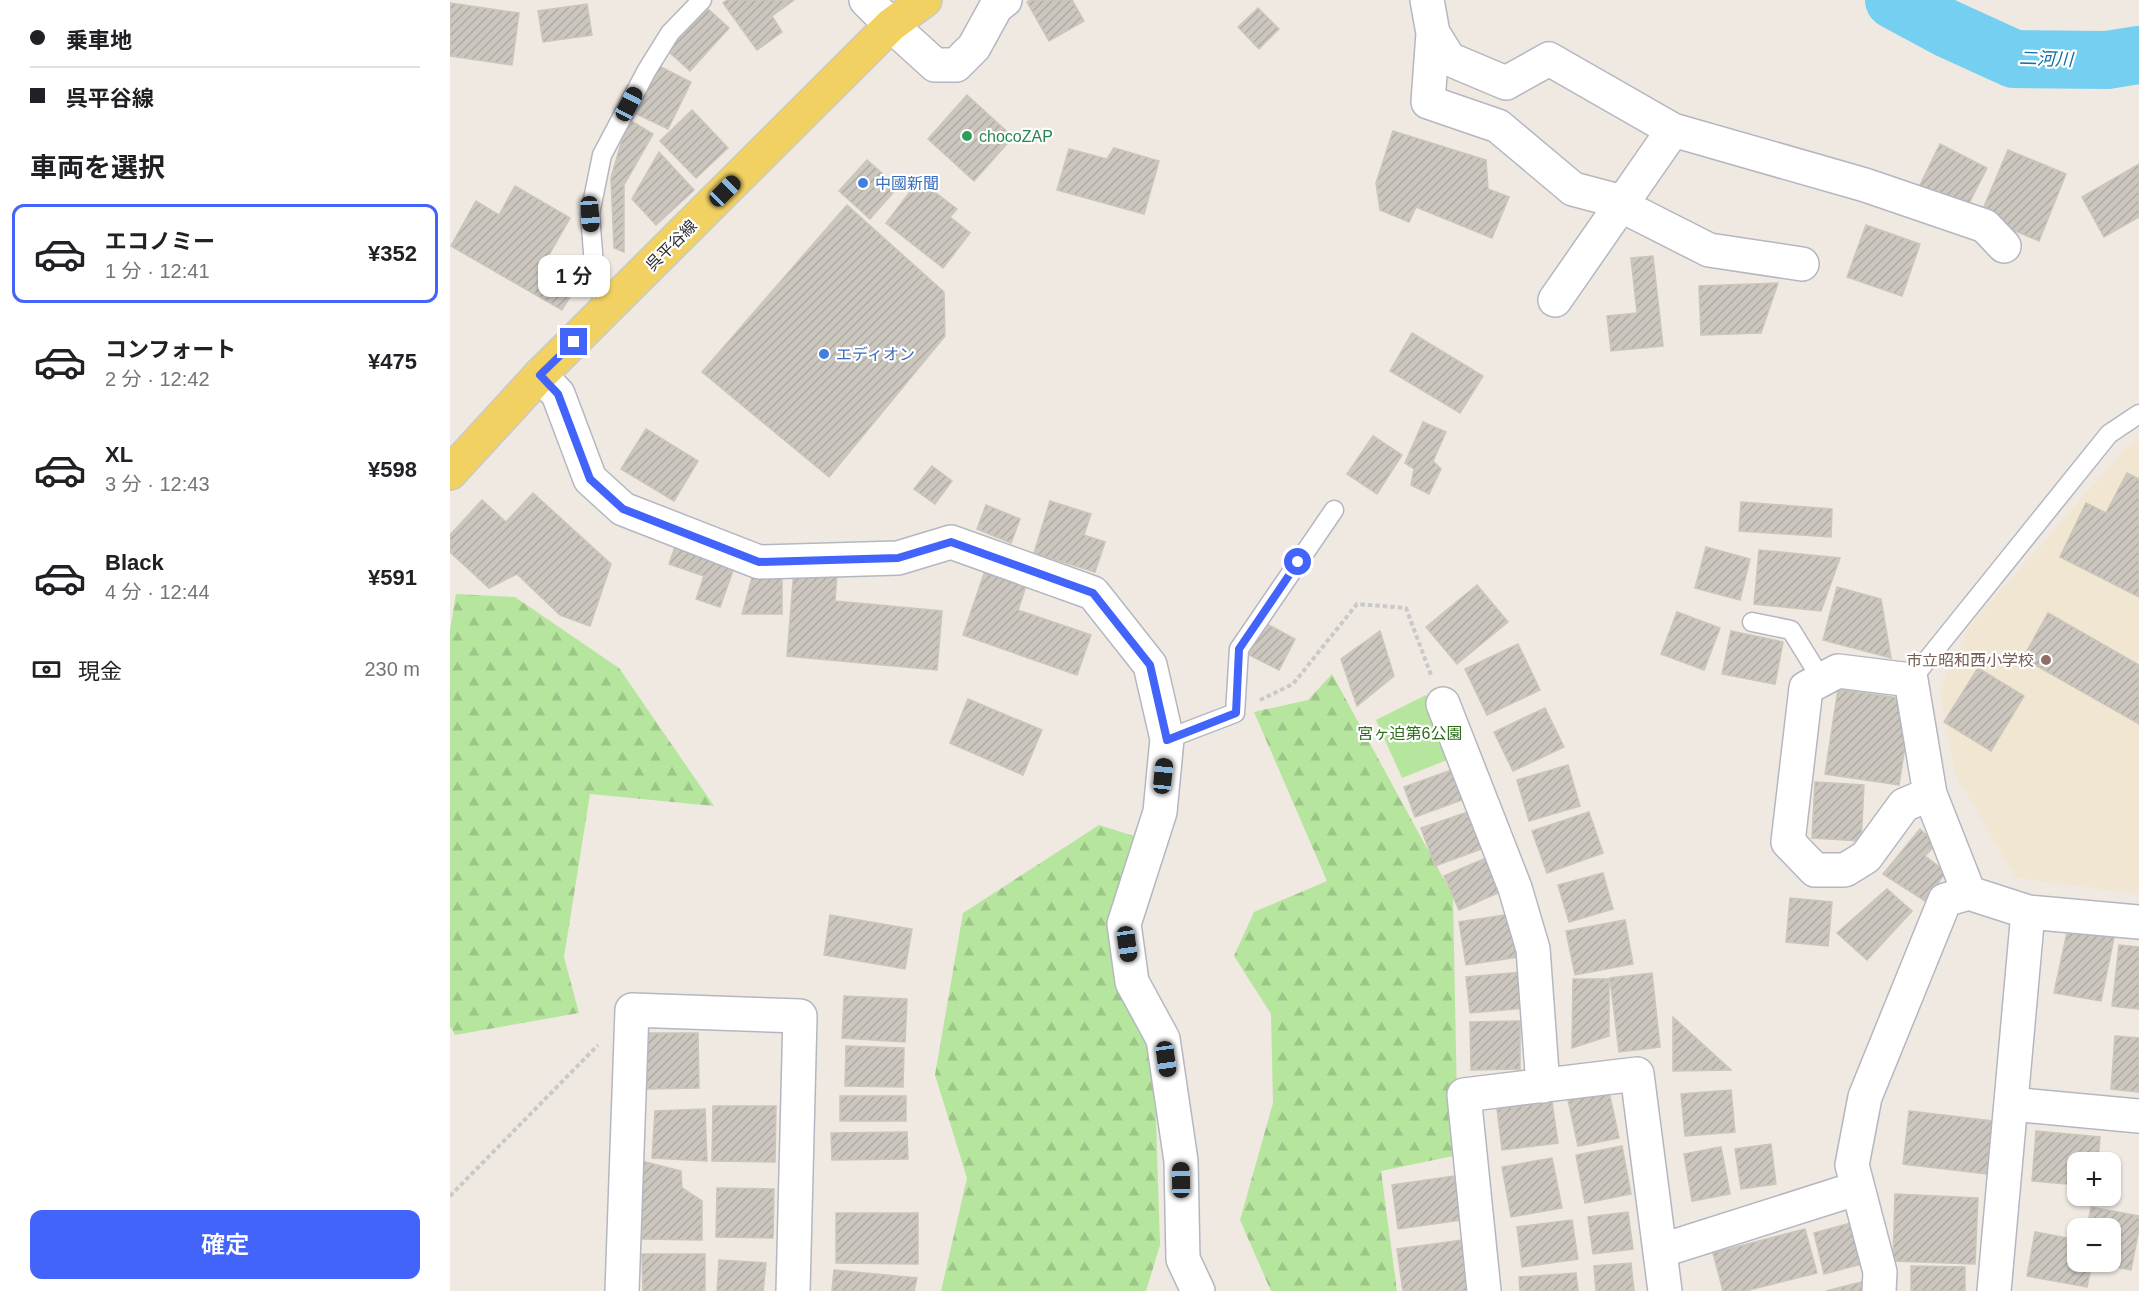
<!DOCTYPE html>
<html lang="ja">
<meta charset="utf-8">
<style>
:root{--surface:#fff;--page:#f6f6f6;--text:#202124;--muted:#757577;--line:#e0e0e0;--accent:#4264fb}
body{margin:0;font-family:Helvetica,"Noto Sans JP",sans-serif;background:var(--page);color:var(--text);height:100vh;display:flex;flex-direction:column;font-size:22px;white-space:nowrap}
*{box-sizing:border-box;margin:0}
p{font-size:20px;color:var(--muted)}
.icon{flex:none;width:33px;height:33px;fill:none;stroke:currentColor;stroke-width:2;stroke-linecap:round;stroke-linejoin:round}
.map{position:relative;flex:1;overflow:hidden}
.panel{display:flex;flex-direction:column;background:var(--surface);width:450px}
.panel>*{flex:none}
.top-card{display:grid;align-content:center;height:132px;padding:0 30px;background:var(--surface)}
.controls{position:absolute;left:1617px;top:1152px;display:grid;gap:12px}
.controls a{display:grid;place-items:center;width:54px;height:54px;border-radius:12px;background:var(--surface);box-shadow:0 2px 4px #0004;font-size:30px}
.end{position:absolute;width:27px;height:27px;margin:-14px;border:8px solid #4264fb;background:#fff;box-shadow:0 0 0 3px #fff}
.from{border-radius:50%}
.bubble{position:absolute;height:42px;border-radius:12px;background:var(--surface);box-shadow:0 2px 4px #0004;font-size:20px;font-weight:600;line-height:42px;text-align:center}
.car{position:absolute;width:18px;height:36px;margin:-18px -9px;border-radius:8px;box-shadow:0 0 4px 2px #0007;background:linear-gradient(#222 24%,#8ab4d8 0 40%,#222 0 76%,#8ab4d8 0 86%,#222 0)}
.top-card b{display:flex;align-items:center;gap:21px;height:57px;font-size:22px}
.top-card b+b{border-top:2px solid var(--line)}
.top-card i{width:15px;height:15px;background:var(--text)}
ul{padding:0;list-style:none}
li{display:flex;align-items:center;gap:18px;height:99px;margin:0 12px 9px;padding:0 18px;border:3px solid transparent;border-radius:12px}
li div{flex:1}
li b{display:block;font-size:22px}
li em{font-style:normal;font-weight:600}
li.current{border-color:var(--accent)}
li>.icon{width:54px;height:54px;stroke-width:1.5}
h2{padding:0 30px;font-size:27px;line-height:72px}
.pay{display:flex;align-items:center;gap:15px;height:66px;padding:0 30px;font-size:22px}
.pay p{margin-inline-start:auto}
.primary-button{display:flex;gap:12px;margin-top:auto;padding:12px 30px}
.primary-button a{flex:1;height:69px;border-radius:12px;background:var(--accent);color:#fff;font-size:24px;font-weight:600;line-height:69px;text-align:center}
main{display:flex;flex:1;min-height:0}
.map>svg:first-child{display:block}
.education{fill:#f0e6d1}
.forest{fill:url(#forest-firs)}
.park{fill:#b6e59e}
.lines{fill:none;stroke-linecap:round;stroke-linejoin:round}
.river{stroke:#75cff0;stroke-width:58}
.building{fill:url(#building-hatch);stroke:#cbc5ba;stroke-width:1.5}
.lane-casing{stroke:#b4b7c1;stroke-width:21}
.street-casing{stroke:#b4b7c1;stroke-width:36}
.secondary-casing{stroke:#b4b7c1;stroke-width:36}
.primary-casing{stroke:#c9c9c9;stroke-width:36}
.path{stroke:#c9c9c9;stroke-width:4;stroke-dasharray:4.5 3;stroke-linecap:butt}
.lane{stroke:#fff;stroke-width:18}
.street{stroke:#fff;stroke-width:33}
.secondary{stroke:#fff;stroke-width:33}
.primary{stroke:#f2d163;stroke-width:33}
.route{stroke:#4264fb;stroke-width:8}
.leisure-dot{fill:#2e9e5b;stroke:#fff;stroke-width:2}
.shop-dot{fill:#3f7fe0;stroke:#fff;stroke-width:2}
.education-dot{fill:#8d6e63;stroke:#fff;stroke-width:2}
.labels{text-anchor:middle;stroke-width:4.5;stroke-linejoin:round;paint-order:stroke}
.leisure-label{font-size:16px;fill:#27864d;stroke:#fff;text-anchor:start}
.shop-label{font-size:16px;fill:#366cbe;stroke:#fff;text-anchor:start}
.street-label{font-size:16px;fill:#2e2e2e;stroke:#fff}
.education-label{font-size:16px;fill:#785e54;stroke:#fff;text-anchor:end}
.park-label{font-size:16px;fill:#2c6e1b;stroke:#fff}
.water-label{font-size:18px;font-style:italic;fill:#0d6fa3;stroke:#fff}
</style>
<main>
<section class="panel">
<div class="top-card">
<b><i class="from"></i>乗車地</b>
<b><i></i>呉平谷線</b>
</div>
<h2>車両を選択</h2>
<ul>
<li class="current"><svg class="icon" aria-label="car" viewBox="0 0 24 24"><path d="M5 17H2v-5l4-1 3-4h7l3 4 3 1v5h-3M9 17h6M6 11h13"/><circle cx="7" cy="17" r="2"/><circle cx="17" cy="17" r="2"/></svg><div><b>エコノミー</b><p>1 分 · 12:41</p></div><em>¥352</em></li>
<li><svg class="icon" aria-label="car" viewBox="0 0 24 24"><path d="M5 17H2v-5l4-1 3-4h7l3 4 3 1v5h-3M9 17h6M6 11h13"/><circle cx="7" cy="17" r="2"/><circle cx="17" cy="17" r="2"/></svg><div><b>コンフォート</b><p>2 分 · 12:42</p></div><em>¥475</em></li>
<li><svg class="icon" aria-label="car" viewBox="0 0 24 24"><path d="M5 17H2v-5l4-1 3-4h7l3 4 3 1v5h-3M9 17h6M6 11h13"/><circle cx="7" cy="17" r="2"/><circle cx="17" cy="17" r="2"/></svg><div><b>XL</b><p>3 分 · 12:43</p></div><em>¥598</em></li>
<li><svg class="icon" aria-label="car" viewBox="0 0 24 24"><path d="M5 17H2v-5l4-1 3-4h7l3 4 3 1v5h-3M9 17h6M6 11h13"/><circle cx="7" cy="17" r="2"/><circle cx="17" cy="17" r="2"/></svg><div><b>Black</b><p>4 分 · 12:44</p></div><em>¥591</em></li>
</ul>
<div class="pay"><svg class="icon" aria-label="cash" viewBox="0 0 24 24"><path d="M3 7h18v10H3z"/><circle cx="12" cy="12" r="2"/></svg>現金<p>230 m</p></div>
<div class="primary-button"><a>確定</a></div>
</section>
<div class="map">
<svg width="1689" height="1291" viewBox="0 0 1689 1291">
<defs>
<pattern id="forest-firs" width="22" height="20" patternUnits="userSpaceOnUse" patternTransform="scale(1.5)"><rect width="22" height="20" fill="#b6e59e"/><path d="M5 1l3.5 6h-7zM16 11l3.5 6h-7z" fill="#9dc588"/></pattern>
<pattern id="building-hatch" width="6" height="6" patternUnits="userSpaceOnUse" patternTransform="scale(1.5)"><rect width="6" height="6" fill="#cbc7bf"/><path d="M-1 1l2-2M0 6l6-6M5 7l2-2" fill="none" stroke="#afaba4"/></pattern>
</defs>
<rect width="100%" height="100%" fill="#efe9e1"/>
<path class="education" d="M1689,440V894L1566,878L1505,774L1490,691L1518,628L1676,448Z"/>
<path class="forest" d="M6,594L65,597L169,668L264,806L140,794L114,957L129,1013L5,1035L0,1026V630Z
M882,674L1003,896L1008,1155L931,1171L947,1291H821L790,1220L823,1103L821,1014L784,956L804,912L877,881L804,712L858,700Z
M649,825L687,837L665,941L704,1056L710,1245L696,1291H491L517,1178L485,1075L513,913Z"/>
<path class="park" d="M976,695L997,760L952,778L926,720Z"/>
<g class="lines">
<path class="river" d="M1444,0L1496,28L1564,59L1657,60L1689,55"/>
</g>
<path class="building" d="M277,0H344L322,16L332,32L307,50L273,3Z
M580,0H622L634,21L599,41L577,2Z
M0,3L69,13L62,65L0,56Z
M137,4L142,35L93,42L88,11Z
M257,8L279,28L240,71L218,51Z
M808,8L829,29L809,49L788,27Z
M207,65L241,82L218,129L184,113Z
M517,95L563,137L524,181L478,139Z
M242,110L278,148L246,178L210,141Z
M178,119L203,134L174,185V252L164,248L161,178Z
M943,131L1036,160L1038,189L1059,197L1042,238L966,207L959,222L930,210L926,183Z
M1490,144L1537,168L1515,211L1469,187Z
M664,148L709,161L694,214L607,190L619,149L657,159Z
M1558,150L1616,174L1589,241L1530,216Z
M209,152L244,190L206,225L182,199Z
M417,160L448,187L420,219L389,191Z
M1689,164V217L1654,237L1632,197Z
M469,180L507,209L500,217L520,233L493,268L436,223Z
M65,186L120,218L99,255L133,275L112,310L1,246L26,201L49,215Z
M397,205L494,292L495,336L379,477L252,372Z
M1416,225L1470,244L1452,296L1397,277Z
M1203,256L1213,346L1161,351L1157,316L1187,313L1181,258Z
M1328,283L1311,333L1251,335L1249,286Z
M962,333L1033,376L1010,413L940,371Z
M973,422L996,432L983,461L991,469L979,494L961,485L964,469L955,463Z
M196,429L248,461L224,501L171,469Z
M923,436L952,455L927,494L897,474Z
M482,466L502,481L485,504L464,489Z
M1677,473L1689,479V597L1610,557L1636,503L1656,513Z
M83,493L161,564L140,626L110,615L67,574L39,588L0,552V535L32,500L56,522Z
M600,501L641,514L634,535L655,542L645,572L584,553Z
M1291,502L1382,509L1381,537L1289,531Z
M536,505L570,519L561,543L527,529Z
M226,544L285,565L270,607L246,599L254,576L219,564Z
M1256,547L1300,559L1290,600L1245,588Z
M1309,550L1390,558L1371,611L1304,604Z
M537,565L578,580L568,610L641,635L627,675L513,635Z
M344,570L387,574L385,601L492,611L487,670L337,656Z
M303,574H332V614H292Z
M1027,585L1058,622L1007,664L976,627Z
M1387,587L1431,599L1441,658L1373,640Z
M1227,612L1270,628L1254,670L1211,654Z
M1598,613L1689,665V724L1573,658Z
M815,623L845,639L829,670L799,655Z
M930,631L944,676L907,706L891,659Z
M1281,631L1333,642L1325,684L1272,674Z
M1068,644L1090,690L1037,715L1015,669Z
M1528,668L1574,696L1541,751L1494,722Z
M1388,689L1462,700L1449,785L1375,774Z
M518,699L592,730L573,775L500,743Z
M1095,708L1114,747L1063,771L1044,732Z
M1118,765L1130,806L1079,821L1067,780Z
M1007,768L1017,798L965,817L954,787Z
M1365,782L1414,785L1411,841L1362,838Z
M1021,811L1034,848L985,866L971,828Z
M1139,812L1153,853L1097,873L1082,831Z
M1470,829L1486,844L1475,856L1496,872L1475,901L1433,874Z
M1043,855L1057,889L1009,910L994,876Z
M1153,873L1163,909L1119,922L1108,885Z
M1437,889L1462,911L1417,960L1387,933Z
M1340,898L1382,902L1378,946L1336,942Z
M1061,914L1068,957L1016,965L1009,922Z
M380,915L462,929L455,969L374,955Z
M1175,920L1183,964L1125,975L1116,931Z
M1619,923L1666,928L1651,1001L1604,993Z
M1669,945L1689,947V1009L1662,1006Z
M1073,972L1076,1008L1020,1013L1016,977Z
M1202,973L1210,1047L1169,1052L1160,978Z
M1123,979H1159V1036L1122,1048Z
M394,996L457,999L455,1042L392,1038Z
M1223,1017L1281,1070L1223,1071Z
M1070,1021V1069L1021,1070L1020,1022Z
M195,1033H248L249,1088L195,1089Z
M1665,1036L1689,1038V1092L1661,1089Z
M396,1046L454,1048L453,1087L395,1086Z
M1158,1087L1169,1138L1128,1146L1117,1095Z
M1281,1090L1285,1132L1235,1136L1231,1094Z
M390,1096H456V1121H390Z
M1102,1102L1108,1143L1052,1150L1047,1109Z
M263,1106H326L325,1162L262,1161Z
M255,1109L257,1161L202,1158L205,1111Z
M1459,1111L1543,1121L1537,1174L1453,1164Z
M1586,1131L1650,1137L1648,1162H1628V1185L1582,1181Z
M457,1132L458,1159L382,1160L381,1133Z
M1321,1144L1326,1184L1291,1189L1285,1149Z
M1172,1146L1181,1194L1135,1203L1126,1155Z
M1271,1147L1280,1194L1242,1201L1234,1154Z
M1102,1158L1112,1208L1061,1217L1052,1167Z
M192,1161L231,1171L232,1188L252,1201V1240L192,1239Z
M1004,1176L1011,1220L948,1229L942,1185Z
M267,1188L324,1189L323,1238L266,1237Z
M1445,1194L1528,1198L1525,1264L1443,1261Z
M1641,1207L1689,1216V1229L1681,1270L1642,1263L1637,1287L1577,1276L1585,1232L1628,1240V1262H1660V1228H1637Z
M1178,1212L1183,1249L1143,1254L1138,1217Z
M386,1213H468V1264L386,1263Z
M1122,1220L1128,1259L1072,1267L1067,1227Z
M1401,1223L1412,1264L1374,1274L1364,1233Z
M1355,1229L1367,1273L1295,1291H1273L1263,1253Z
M1012,1240L1019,1291H953L947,1249Z
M192,1254H255V1291H193Z
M269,1260L316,1263L313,1291H267Z
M1181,1263L1184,1291H1146L1144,1266Z
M1461,1266L1515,1267V1291H1461Z
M384,1270L467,1278L464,1291H382Z
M1126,1273L1128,1291H1070L1069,1277Z
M1412,1282L1415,1291H1376Z"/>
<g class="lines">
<g class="lane-casing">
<path id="lane" d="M157,308L145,278L140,214L152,155L197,70L220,33L252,0
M1302,622L1341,630L1372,680
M1461,680L1659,434L1689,414
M717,739L785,713L789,649L884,510"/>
</g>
<g class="street-casing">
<path id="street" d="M977,0L983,33L978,102L1048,126L1123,189L1172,202L1184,212L1259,250L1352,264
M441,25L485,65H506L524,47L546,7L555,0
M983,33L999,59L1056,83L1099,59L1223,130L1415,185L1535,226L1554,246
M1105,300L1223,130
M90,375L108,394L140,479L173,509L309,562L448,558L501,542L643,593L700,665L717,739L710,812L674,924L682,982L713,1039L731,1161L733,1259L748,1291
M993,704L1065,888L1083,949L1093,1086
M1480,794L1454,805L1416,857L1395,870H1365L1338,842L1356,688L1388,671L1461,680L1480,794L1519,893L1578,912L1689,922
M1561,1104L1689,1116
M1210,1251L1408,1188
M172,1291L182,1010L350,1016L343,1291
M1034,1291L1014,1095L1187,1074L1215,1291
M1429,1291L1430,1272L1402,1165L1415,1097L1495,900L1519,893
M1544,1291L1578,912"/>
</g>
<g class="secondary-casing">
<path id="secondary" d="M416,0L441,25"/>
</g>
<g class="primary-casing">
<path id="primary" d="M0,473L90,375L441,25L475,0"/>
</g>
<path class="path" d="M810,700L843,684L907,604L956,608L981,675
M0,1196L148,1045"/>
<use href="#lane" class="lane"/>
<use href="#street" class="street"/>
<use href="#secondary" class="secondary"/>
<use href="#primary" class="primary"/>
</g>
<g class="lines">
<path class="route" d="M124,342L90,375L108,394L140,479L173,509L309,562L448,558L501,542L643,593L700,665L717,740L786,713L789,649L848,562"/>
</g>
<circle class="leisure-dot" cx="517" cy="136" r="6"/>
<g class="shop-dot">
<circle cx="413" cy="183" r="6"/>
<circle cx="374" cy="354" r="6"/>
</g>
<circle class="education-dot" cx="1596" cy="660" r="6"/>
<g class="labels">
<g class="leisure-label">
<text x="529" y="142">chocoZAP</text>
</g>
<g class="shop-label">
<text x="425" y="189">中國新聞</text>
<text x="386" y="360">エディオン</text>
</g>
<g class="street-label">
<text transform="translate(221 245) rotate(-45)" y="6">呉平谷線</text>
</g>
<g class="education-label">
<text x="1584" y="666">市立昭和西小学校</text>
</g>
<g class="park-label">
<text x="960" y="739">宮ヶ迫第6公園</text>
</g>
<g class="water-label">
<text transform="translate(1596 59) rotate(2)" y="6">二河川</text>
</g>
</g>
</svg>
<div class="controls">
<a>+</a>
<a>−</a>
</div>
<i class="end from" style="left:848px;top:562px"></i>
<i class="end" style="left:124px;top:342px"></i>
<div class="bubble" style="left:88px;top:255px;width:72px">1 分</div>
<i class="car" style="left:179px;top:104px;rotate:28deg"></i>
<i class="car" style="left:275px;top:191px;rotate:45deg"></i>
<i class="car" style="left:140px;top:214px;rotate:176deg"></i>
<i class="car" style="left:713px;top:776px;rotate:6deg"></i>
<i class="car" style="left:677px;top:944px;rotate:172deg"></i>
<i class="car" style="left:716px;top:1059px;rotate:172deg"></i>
<i class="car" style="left:731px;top:1180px;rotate:359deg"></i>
</div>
</main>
